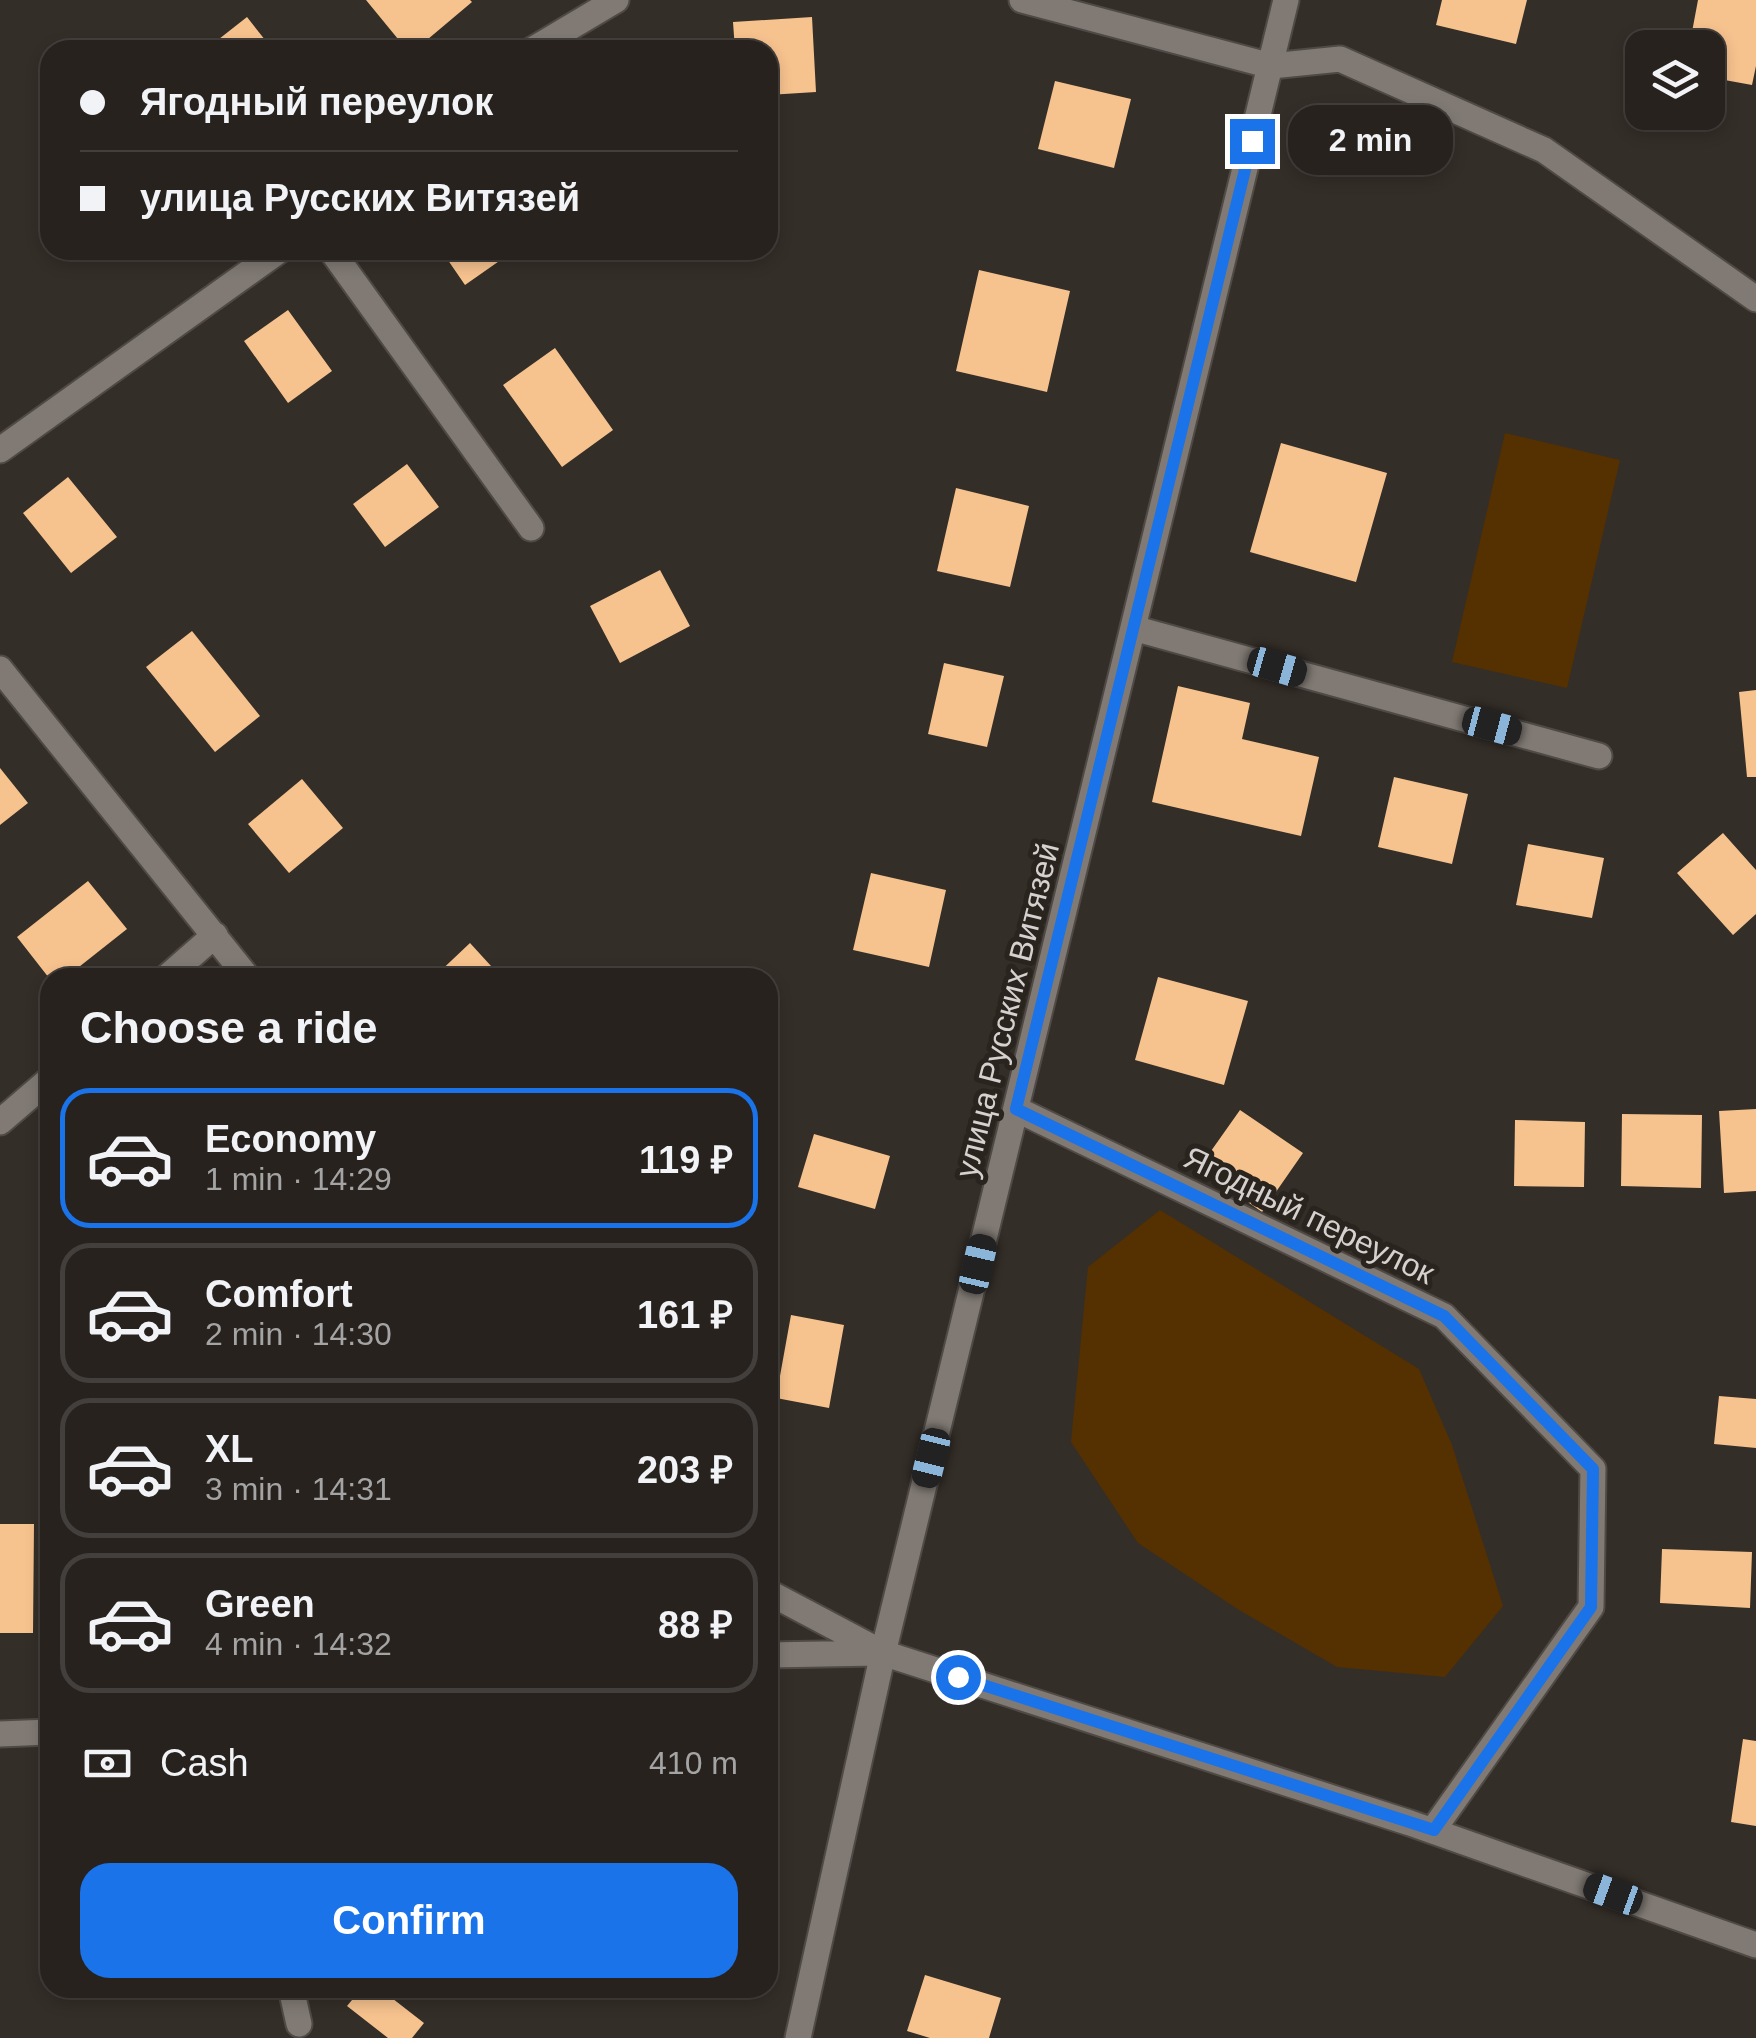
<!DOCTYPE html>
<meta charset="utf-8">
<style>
:root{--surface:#27221e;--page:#332f2b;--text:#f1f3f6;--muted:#a4a4a4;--line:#433f3c;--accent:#1a73e8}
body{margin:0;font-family:Arial,sans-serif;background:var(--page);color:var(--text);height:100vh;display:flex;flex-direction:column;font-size:38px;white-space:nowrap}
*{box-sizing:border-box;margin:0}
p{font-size:32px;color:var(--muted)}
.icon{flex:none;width:55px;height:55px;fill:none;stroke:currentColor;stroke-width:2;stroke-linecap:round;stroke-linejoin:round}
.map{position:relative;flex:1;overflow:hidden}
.drawer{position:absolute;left:40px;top:968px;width:738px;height:1030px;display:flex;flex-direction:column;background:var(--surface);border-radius:30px;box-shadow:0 5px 15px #0003,0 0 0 2px var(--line)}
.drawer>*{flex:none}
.banner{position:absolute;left:40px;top:40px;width:738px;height:220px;border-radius:30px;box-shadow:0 5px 15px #0003,0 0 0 2px var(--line);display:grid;align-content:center;height:220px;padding:0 40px;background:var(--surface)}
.buttons{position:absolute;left:1625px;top:30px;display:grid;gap:20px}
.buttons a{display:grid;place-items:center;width:100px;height:100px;border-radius:20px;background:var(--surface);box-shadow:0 5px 15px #0003,0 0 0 2px var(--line);font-size:50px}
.end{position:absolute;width:45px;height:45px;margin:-22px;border:12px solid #1a73e8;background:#fff;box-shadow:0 0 0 5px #fff}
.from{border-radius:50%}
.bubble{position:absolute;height:70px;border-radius:30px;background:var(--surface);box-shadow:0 5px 15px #0003,0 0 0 2px var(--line);font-size:32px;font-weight:800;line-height:70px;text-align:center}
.car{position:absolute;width:30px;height:60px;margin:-30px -15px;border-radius:12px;box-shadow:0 0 8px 2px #0007;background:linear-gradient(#222 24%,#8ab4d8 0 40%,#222 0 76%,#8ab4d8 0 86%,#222 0)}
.banner b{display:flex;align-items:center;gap:35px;height:95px;font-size:38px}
.banner b+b{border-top:2px solid var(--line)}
.banner i{width:25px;height:25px;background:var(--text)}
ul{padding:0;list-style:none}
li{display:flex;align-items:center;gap:30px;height:140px;margin:0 20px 15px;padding:0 20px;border:5px solid var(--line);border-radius:30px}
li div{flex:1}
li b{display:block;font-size:38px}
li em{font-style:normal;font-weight:800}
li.on{border-color:var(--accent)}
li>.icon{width:90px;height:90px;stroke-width:1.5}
h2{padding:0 40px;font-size:45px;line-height:120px}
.pay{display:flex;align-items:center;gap:25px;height:110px;padding:0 40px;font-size:38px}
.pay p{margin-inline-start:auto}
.primary-button{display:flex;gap:20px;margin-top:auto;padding:20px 40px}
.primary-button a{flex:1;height:115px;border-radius:30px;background:var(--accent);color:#fff;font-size:40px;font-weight:800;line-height:115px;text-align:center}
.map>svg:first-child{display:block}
.green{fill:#553000}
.building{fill:#f6c28e}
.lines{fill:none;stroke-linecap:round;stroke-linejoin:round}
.minor-casing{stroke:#4f4a46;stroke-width:29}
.minor{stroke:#817a74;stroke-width:25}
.route{stroke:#1a73e8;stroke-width:12}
.labels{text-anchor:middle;stroke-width:10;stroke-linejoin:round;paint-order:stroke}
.street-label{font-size:32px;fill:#d5d1ce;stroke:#2a241f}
</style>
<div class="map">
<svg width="1756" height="2038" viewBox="0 0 1756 2038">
<rect width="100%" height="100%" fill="#342e28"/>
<path class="green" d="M1505,433L1620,460L1567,688L1452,662Z
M1160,1210L1419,1369L1452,1445L1503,1606L1445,1677L1337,1667L1239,1610L1138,1543L1071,1442L1088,1267Z"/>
<path class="building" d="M366,0H470L472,2L415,50H407Z
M1442,0H1527L1516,44L1436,25Z
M1698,0H1756V66L1752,85L1708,77V48H1689Z
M247,17L273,50H205Z
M812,17L816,92L768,95V50H735L733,22Z
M1055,81L1131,99L1114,168L1038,149Z
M441,250H515L465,285Z
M979,270L1070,291L1047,392L956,371Z
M288,310L332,371L288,403L244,341Z
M555,348L613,430L562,467L503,385Z
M1281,443L1387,473L1356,582L1250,552Z
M407,464L439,507L385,547L353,504Z
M68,477L117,537L71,573L23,513Z
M956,488L1029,506L1010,587L937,571Z
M660,570L690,626L620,663L590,606Z
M192,631L260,716L215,752L146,667Z
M944,663L1004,676L987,747L928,734Z
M1178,686L1250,703L1242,739L1319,757L1301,836L1152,802Z
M1756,690V777H1747L1739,692Z
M0,768L28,803L0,825Z
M1394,777L1468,794L1452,864L1378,847Z
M302,779L343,828L289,873L248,824Z
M1723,833L1756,870V914L1733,935L1677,873Z
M1528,844L1604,858L1592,918L1516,905Z
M871,873L946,890L929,967L853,950Z
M88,881L127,929L65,978H49L17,937Z
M470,943L502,978H433Z
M1158,977L1248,1001L1224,1085L1135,1060Z
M1756,1109V1191L1724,1193L1719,1111Z
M1240,1110L1303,1153L1262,1212L1199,1168Z
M1622,1114L1702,1115L1701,1188L1621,1186Z
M1515,1120L1585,1122L1584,1187L1514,1186Z
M814,1134L890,1156L875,1209L798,1187Z
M791,1315L844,1325L829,1408L776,1398Z
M1719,1396L1756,1399V1448L1714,1444Z
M0,1524H34L33,1633H0Z
M1662,1549L1752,1552L1750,1608L1660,1603Z
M1743,1739L1756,1741V1826L1731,1822Z
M925,1975L1001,1998L989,2038H930L907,2031Z
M362,1988H379L424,2023L412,2038H388L347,2006Z"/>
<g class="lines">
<g class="minor-casing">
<path id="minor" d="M1022,0L1271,66L1340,59L1544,150L1756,299
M532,50L616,0
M331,250L531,528
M0,450L280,250
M1133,628L1599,756
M0,669L248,978
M166,978L215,935
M1016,1109L1444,1316L1593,1469L1591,1607L1433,1830
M0,1122L50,1079
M768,1592L883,1653L1410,1823L1756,1945
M768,1655L878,1653
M0,1734L50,1732
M291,1988L299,2024
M798,2038L883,1653L1286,0"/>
</g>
<use href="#minor" class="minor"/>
</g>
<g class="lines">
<path class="route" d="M958,1677L1434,1830L1591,1607L1593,1469L1444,1316L1016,1109L1252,141"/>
</g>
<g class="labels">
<g class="street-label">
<text transform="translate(1007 1010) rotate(-76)" y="11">улица Русских Витязей</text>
<text transform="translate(1309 1215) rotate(26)" y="11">Ягодный переулок</text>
</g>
</g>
</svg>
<div class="buttons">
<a><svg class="icon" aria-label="layers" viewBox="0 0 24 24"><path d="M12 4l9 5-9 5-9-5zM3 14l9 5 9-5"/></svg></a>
</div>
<i class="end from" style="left:958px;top:1677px"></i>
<i class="end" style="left:1252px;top:141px"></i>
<div class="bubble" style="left:1288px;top:105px;width:165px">2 min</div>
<i class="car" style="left:1277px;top:667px;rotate:106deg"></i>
<i class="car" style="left:1492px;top:726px;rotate:105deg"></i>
<i class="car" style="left:978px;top:1264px;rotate:13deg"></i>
<i class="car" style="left:931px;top:1458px;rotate:194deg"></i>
<i class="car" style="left:1613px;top:1894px;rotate:290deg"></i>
<div class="banner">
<b><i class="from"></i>Ягодный переулок</b>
<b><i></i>улица Русских Витязей</b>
</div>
<section class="drawer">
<h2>Choose a ride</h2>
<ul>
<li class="on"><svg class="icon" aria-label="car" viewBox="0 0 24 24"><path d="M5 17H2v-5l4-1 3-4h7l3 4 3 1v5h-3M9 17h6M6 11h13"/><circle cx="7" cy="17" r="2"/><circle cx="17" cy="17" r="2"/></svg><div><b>Economy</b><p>1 min · 14:29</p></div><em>119 ₽</em></li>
<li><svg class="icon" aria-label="car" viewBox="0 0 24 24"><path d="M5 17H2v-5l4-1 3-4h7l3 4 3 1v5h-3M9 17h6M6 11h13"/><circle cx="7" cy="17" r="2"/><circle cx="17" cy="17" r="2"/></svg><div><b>Comfort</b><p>2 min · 14:30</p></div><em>161 ₽</em></li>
<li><svg class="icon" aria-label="car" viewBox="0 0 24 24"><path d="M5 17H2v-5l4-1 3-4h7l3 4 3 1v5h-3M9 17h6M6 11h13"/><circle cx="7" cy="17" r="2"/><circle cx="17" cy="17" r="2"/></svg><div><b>XL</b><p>3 min · 14:31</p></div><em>203 ₽</em></li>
<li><svg class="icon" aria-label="car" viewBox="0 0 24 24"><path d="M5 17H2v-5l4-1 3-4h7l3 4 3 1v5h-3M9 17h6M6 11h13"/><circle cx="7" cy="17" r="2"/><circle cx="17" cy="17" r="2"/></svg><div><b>Green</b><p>4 min · 14:32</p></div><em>88 ₽</em></li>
</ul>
<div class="pay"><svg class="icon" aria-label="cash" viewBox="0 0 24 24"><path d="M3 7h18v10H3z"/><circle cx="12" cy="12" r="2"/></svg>Cash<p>410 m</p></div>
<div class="primary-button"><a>Confirm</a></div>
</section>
</div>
